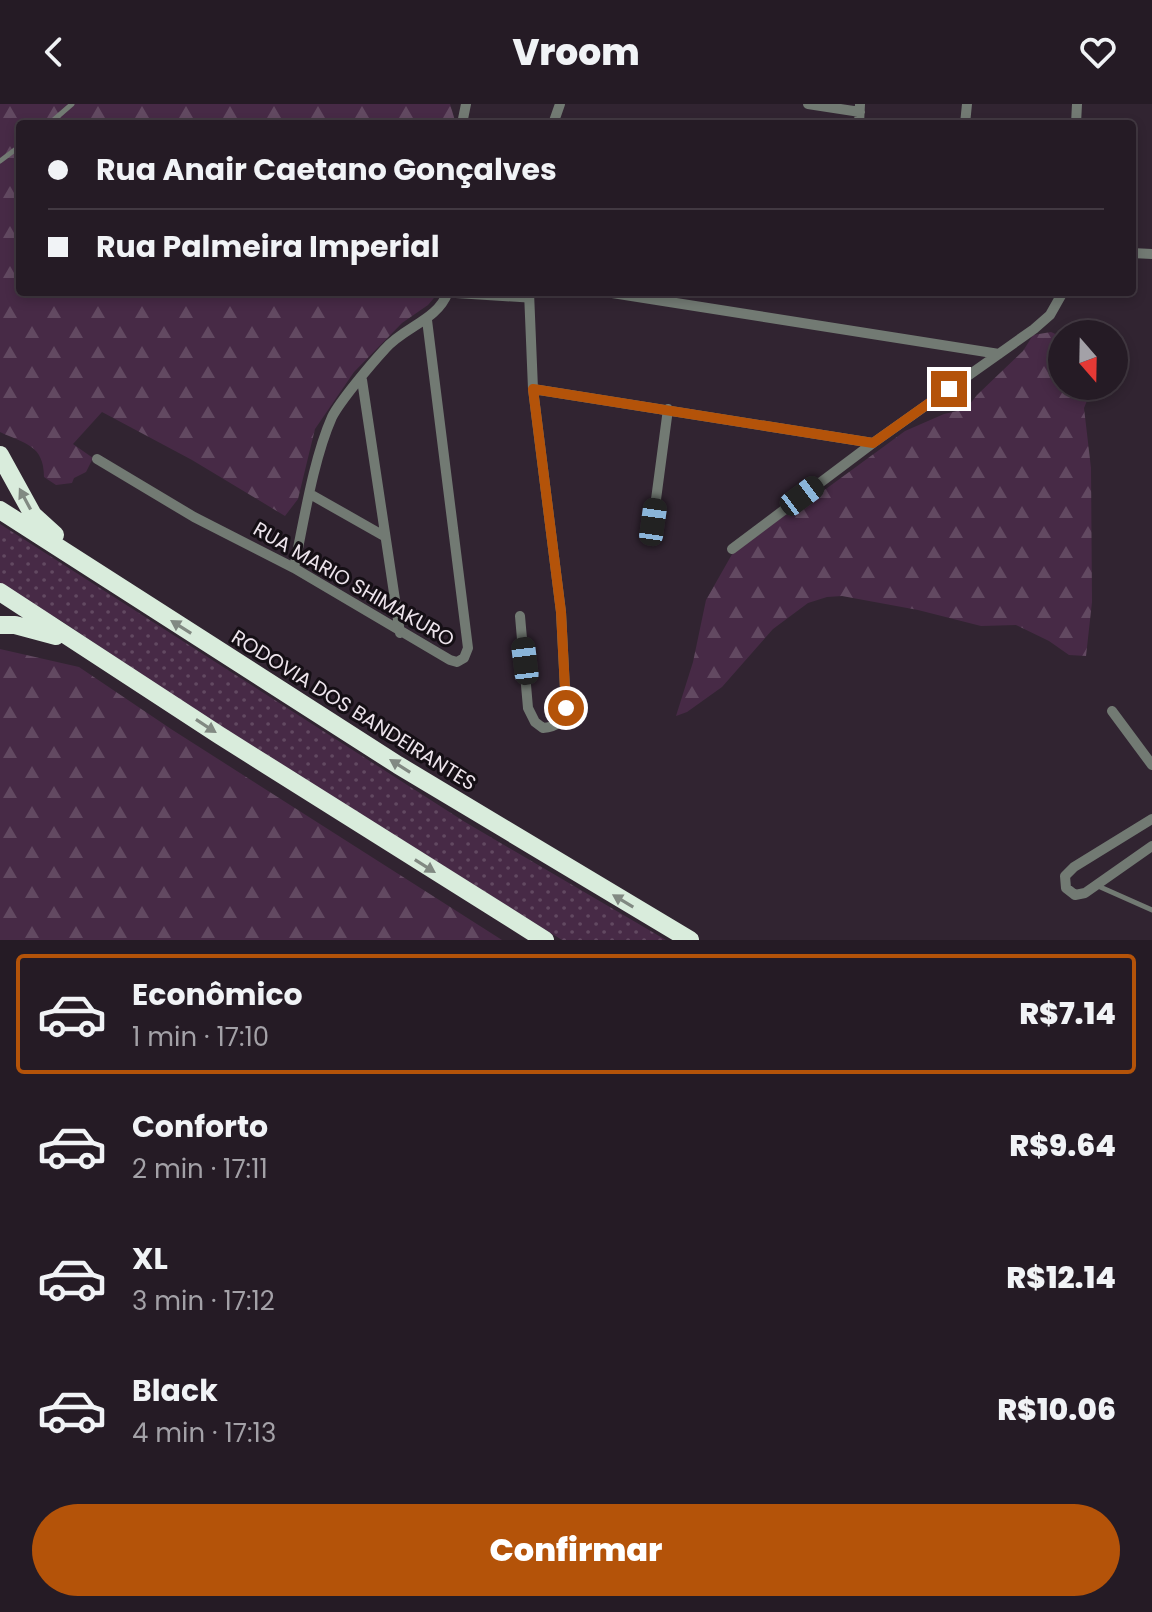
<!DOCTYPE html>
<html lang="pt">
<meta charset="utf-8">
<style>
:root{--surface:#251b25;--page:#2d242d;--text:#f1f3f6;--muted:#a3a1a7;--line:#423942;--accent:#b45309}
body{margin:0;font-family:Poppins,sans-serif;background:var(--page);color:var(--text);height:100vh;display:flex;flex-direction:column;font-size:30px;white-space:nowrap}
*{box-sizing:border-box;margin:0}
p{font-size:26px;color:var(--muted)}
.icon{flex:none;width:44px;height:44px;fill:none;stroke:currentColor;stroke-width:2;stroke-linecap:round;stroke-linejoin:round}
.map{position:relative;height:836px;overflow:hidden}
.details{display:flex;flex-direction:column;background:var(--surface);flex:1}
.details>*{flex:none}
.hud{position:absolute;left:16px;top:16px;width:1120px;height:176px;border-radius:8px;box-shadow:0 4px 12px #0003,0 0 0 2px var(--line);display:grid;align-content:center;height:176px;padding:0 32px;background:var(--surface)}
.needle{width:52px;rotate:160deg}
.controls{position:absolute;left:1048px;top:216px;display:grid;gap:16px}
.controls a{display:grid;place-items:center;width:80px;height:80px;border-radius:50%;background:var(--surface);box-shadow:0 4px 12px #0003,0 0 0 2px var(--line);font-size:40px}
.end{position:absolute;width:36px;height:36px;margin:-18px;border:10px solid #b45309;background:#fff;box-shadow:0 0 0 4px #fff}
.from{border-radius:50%}
.car{position:absolute;width:24px;height:48px;margin:-24px -12px;border-radius:10px;box-shadow:0 0 6px 2px #0007;background:linear-gradient(#222 24%,#8ab4d8 0 40%,#222 0 76%,#8ab4d8 0 86%,#222 0)}
.hud b{display:flex;align-items:center;gap:28px;height:76px;font-size:30px}
.hud b+b{border-top:2px solid var(--line)}
.hud i{width:20px;height:20px;background:var(--text)}
ul{padding:14px 0 0;list-style:none}
li{display:flex;align-items:center;gap:24px;height:120px;margin:0 16px 12px;padding:0 16px;border:4px solid transparent;border-radius:8px}
li div{flex:1}
li b{display:block;font-size:30px}
li em{font-style:normal;font-weight:800}
li.on{border-color:var(--accent)}
li>.icon{width:72px;height:72px;stroke-width:1.5}
.primary-button{display:flex;gap:16px;margin-top:auto;padding:16px 32px}
.primary-button a{flex:1;height:92px;border-radius:48px;background:var(--accent);color:#fff;font-size:32px;font-weight:800;line-height:92px;text-align:center}
header{display:flex;justify-content:space-between;align-items:center;height:104px;padding:0 32px;background:var(--surface);font-size:36px;font-weight:800}
.map>svg:first-child{display:block}
.grass{fill:url(#grass-dots)}
.forest{fill:url(#forest-firs)}
.lines{fill:none;stroke-linecap:round;stroke-linejoin:round}
.lane{stroke:#727a73;stroke-width:5}
.street{stroke:#727a73;stroke-width:10}
.highway{stroke:#d9ecdc;stroke-width:18}
.oneway{fill:#818982}
.route{stroke:#b45309;stroke-width:10}
.labels{text-anchor:middle;stroke-width:6;stroke-linejoin:round;paint-order:stroke}
.street-label{font-size:20px;fill:#ede4ec;stroke:#150f15}
</style>
<header><svg class="icon" aria-label="back" viewBox="0 0 24 24"><path d="M15 5l-7 7 7 7"/></svg>Vroom<svg class="icon" aria-label="heart" viewBox="0 0 24 24"><path d="M12 20l-8-8c-3-5 5-10 8-4 3-6 11-1 8 4z"/></svg></header>
<div class="map">
<svg width="1152" height="836" viewBox="0 0 1152 836">
<defs>
<pattern id="grass-dots" width="8" height="8" patternUnits="userSpaceOnUse" patternTransform="scale(2)"><rect width="8" height="8" fill="#472a46"/><path d="M2 2h.1M6 6h.1" fill="none" stroke="#624961" stroke-width="1.8" stroke-linecap="round"/></pattern>
<pattern id="forest-firs" width="22" height="20" patternUnits="userSpaceOnUse" patternTransform="scale(2)"><rect width="22" height="20" fill="#472a46"/><path d="M5 1l3.5 6h-7zM16 11l3.5 6h-7z" fill="#624961"/></pattern>
</defs>
<rect width="100%" height="100%" fill="#312431"/>
<path class="grass" d="M0,420L465,718L666,836H562L225,626L60,516L0,482Z"/>
<path class="forest" d="M0,0H450L456,20H20V188H439L428,201L402,219L354,268L315,325L298,395L285,412L192,356L102,308L73,340L93,354L86,368L74,374L72,379L56,381L44,373C44,341 25,340 0,328Z
M1051,228L1062,233V282H1093L1084,304L1091,364L1092,498L1086,552L1069,551L1049,537L1016,521L981,522L918,506L842,492L827,493L808,499L773,525L722,583L687,608L676,612L693,558L706,496L735,445L766,416L819,390L905,327L944,310L966,305L977,291L1023,247L1033,231Z
M0,545L79,563L171,625L502,836H0Z"/>
<g class="lines">
<path class="lane" d="M49,20L72,0
M0,57L20,42
M448,191L528,196
M1098,782L1152,806"/>
<path class="street" d="M808,0L860,8
M462,20L466,0
M553,20L560,0
M859,20L860,0
M965,20L967,0
M1076,20L1077,0
M1132,149L1152,150
M606,188L999,250
M362,276L400,529
M533,285L873,339
M97,355L194,413L294,464L450,556L457,558L464,554L468,544L427,216
M310,390L384,432
M653,418L668,305
M732,445L873,339L1034,225L1050,211L1063,188
M294,464C304,417 313,356 332,313C340,297 372,259 385,245C405,222 437,217 448,188
M520,512L528,604L535,618L543,624C556,623 563,618 566,604L561,508L533,285L529,188
M1112,607L1152,661
M1152,715L1074,763L1065,772L1066,784L1075,791L1085,789L1152,742"/>
<path class="highway" d="M0,351L33,411L55,431
M0,406L398,661L690,836
M0,488L219,631L545,836
M0,521H15L56,532"/>
</g>
<defs><path id="oneway-solid" d="M-6-.8H1V-3.2L6.5 0L1 3.2V.8H-6Z" transform="scale(2)"/></defs>
<g class="oneway">
<use href="#oneway-solid" transform="translate(25 395) rotate(-118)"/>
<use href="#oneway-solid" transform="translate(181 523) rotate(-148)"/>
<use href="#oneway-solid" transform="translate(206 622) rotate(33)"/>
<use href="#oneway-solid" transform="translate(400 662) rotate(-148)"/>
<use href="#oneway-solid" transform="translate(425 762) rotate(32)"/>
<use href="#oneway-solid" transform="translate(623 797) rotate(-149)"/>
</g>
<g class="lines">
<path class="route" d="M566,604L561,508L533,285L873,339L949,285"/>
</g>
<g class="labels">
<g class="street-label">
<text transform="translate(354 480) rotate(30)" y="7">RUA MARIO SHIMAKURO</text>
<text transform="translate(354 606) rotate(32)" y="7">RODOVIA DOS BANDEIRANTES</text>
</g>
</g>
</svg>
<div class="controls">
<a><svg class="needle" viewBox="-14 -14 28 28"><path d="M0-13l5 13h-10z" fill="#e53935"/><path d="M0 13l5-13h-10z" fill="#a3a1a7"/></svg></a>
</div>
<i class="end from" style="left:566px;top:604px"></i>
<i class="end" style="left:949px;top:285px"></i>
<i class="car" style="left:802px;top:392px;rotate:53deg"></i>
<i class="car" style="left:653px;top:418px;rotate:8deg"></i>
<i class="car" style="left:525px;top:557px;rotate:353deg"></i>
<div class="hud">
<b><i class="from"></i>Rua Anair Caetano Gonçalves</b>
<b><i></i>Rua Palmeira Imperial</b>
</div>
</div>
<section class="details">
<ul>
<li class="on"><svg class="icon" aria-label="car" viewBox="0 0 24 24"><path d="M5 17H2v-5l4-1 3-4h7l3 4 3 1v5h-3M9 17h6M6 11h13"/><circle cx="7" cy="17" r="2"/><circle cx="17" cy="17" r="2"/></svg><div><b>Econômico</b><p>1 min · 17:10</p></div><em>R$7.14</em></li>
<li><svg class="icon" aria-label="car" viewBox="0 0 24 24"><path d="M5 17H2v-5l4-1 3-4h7l3 4 3 1v5h-3M9 17h6M6 11h13"/><circle cx="7" cy="17" r="2"/><circle cx="17" cy="17" r="2"/></svg><div><b>Conforto</b><p>2 min · 17:11</p></div><em>R$9.64</em></li>
<li><svg class="icon" aria-label="car" viewBox="0 0 24 24"><path d="M5 17H2v-5l4-1 3-4h7l3 4 3 1v5h-3M9 17h6M6 11h13"/><circle cx="7" cy="17" r="2"/><circle cx="17" cy="17" r="2"/></svg><div><b>XL</b><p>3 min · 17:12</p></div><em>R$12.14</em></li>
<li><svg class="icon" aria-label="car" viewBox="0 0 24 24"><path d="M5 17H2v-5l4-1 3-4h7l3 4 3 1v5h-3M9 17h6M6 11h13"/><circle cx="7" cy="17" r="2"/><circle cx="17" cy="17" r="2"/></svg><div><b>Black</b><p>4 min · 17:13</p></div><em>R$10.06</em></li>
</ul>
<div class="primary-button"><a>Confirmar</a></div>
</section>
